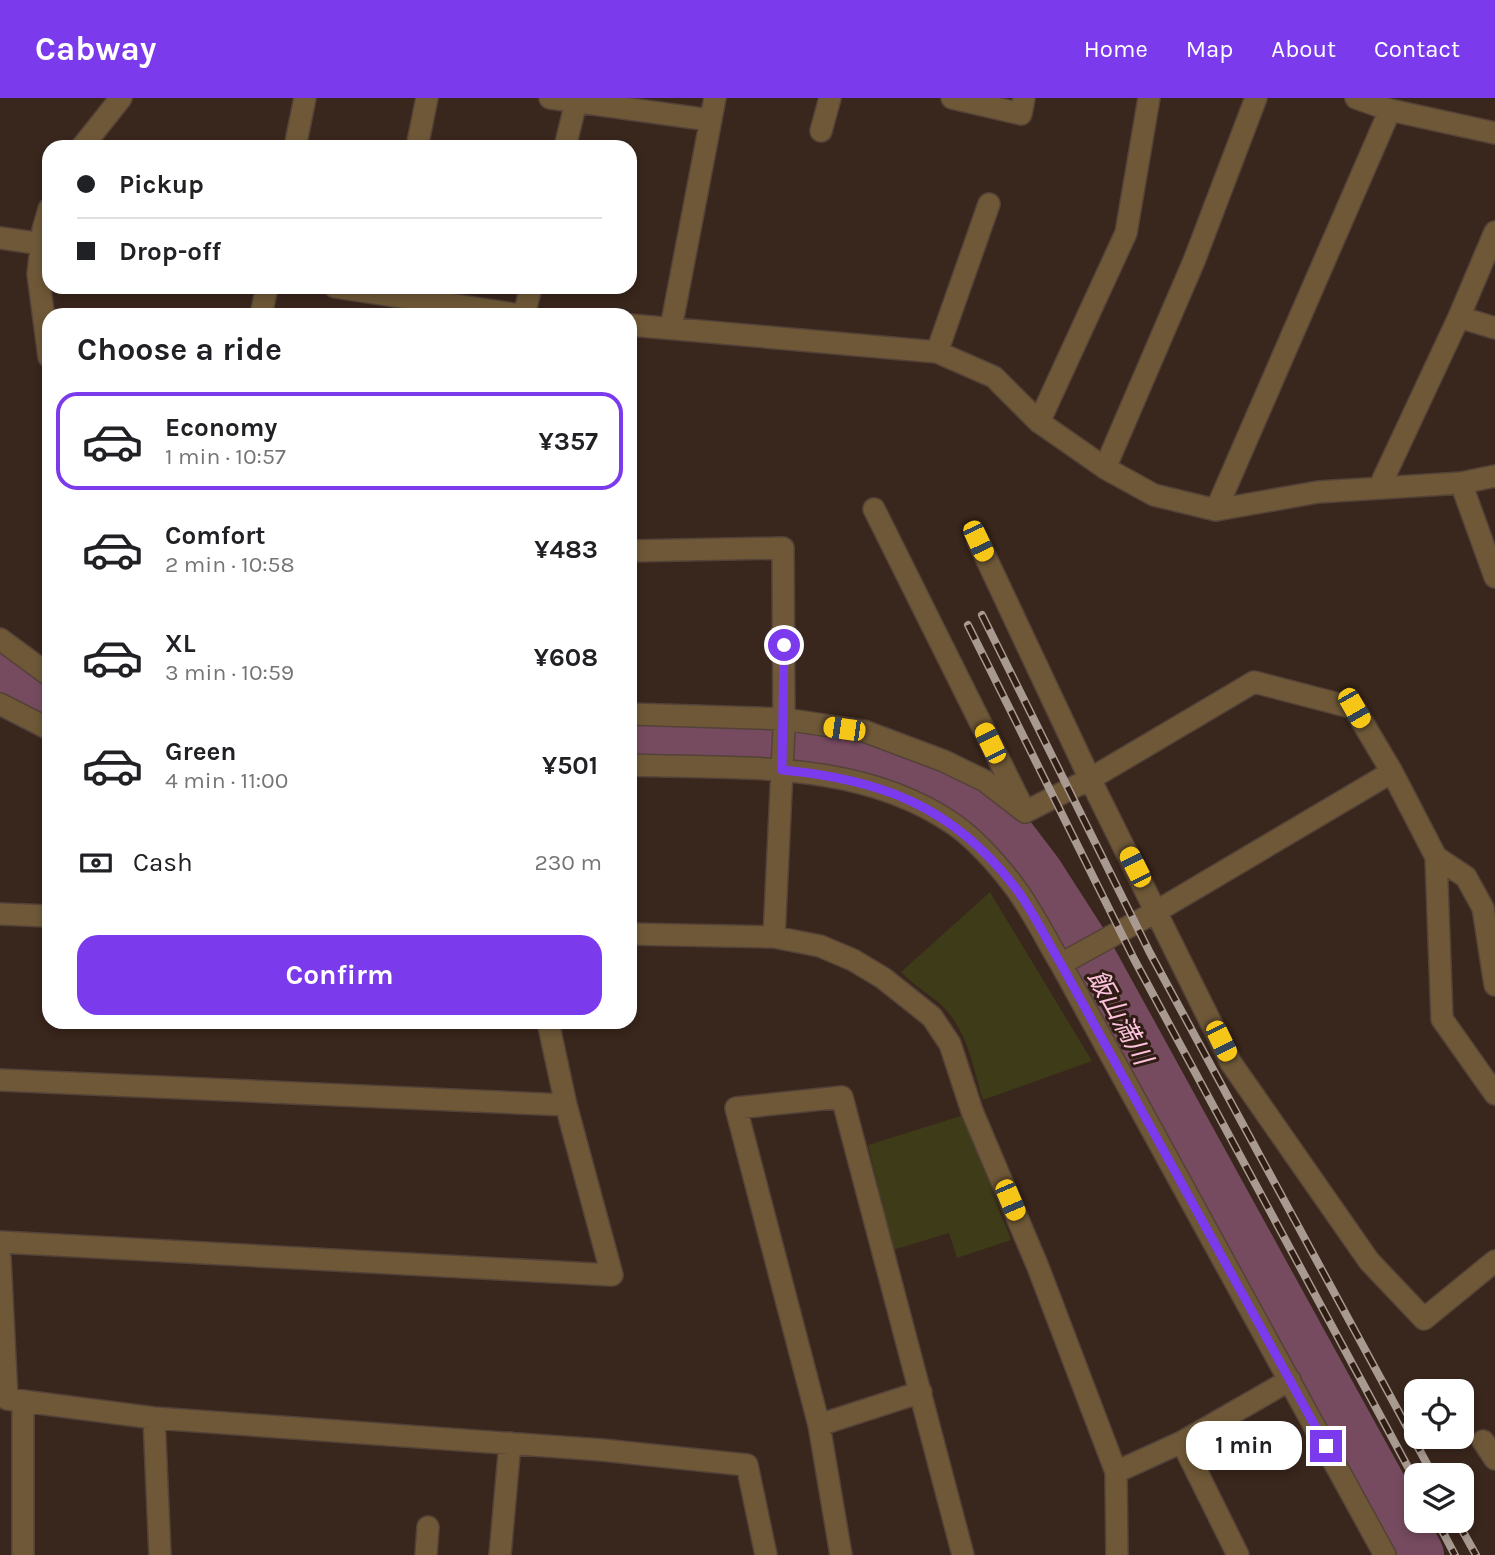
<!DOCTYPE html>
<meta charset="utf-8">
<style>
:root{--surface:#fff;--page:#f6f6f6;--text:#202124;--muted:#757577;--line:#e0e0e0;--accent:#7c3aed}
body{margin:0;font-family:Karla,"Noto Sans JP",sans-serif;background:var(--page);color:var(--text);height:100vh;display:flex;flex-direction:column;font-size:26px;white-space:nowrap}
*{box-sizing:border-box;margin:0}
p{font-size:23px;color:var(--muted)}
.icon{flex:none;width:38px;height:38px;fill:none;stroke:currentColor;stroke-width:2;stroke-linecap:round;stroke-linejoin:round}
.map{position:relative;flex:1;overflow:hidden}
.details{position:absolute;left:42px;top:210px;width:595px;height:721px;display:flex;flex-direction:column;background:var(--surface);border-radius:21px;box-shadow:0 4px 10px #0003}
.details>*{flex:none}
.hud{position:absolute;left:42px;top:42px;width:595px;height:154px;border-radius:21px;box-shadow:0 4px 10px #0003;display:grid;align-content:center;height:154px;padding:0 35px;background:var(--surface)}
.fabs{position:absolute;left:1404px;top:1281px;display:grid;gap:14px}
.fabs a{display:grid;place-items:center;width:70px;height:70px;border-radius:14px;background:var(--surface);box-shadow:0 4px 10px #0003;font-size:35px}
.end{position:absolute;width:32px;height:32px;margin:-16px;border:9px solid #7c3aed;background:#fff;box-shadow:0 0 0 4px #fff}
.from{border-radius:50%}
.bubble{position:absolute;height:49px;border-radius:21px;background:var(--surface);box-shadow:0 4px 10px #0003;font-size:23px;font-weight:700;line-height:49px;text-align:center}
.car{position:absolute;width:21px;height:42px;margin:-21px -10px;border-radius:9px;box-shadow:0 0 5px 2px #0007;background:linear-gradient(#f5c518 24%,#345 0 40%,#f5c518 0 76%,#345 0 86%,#f5c518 0)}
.hud b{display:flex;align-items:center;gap:24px;height:66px;font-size:26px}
.hud b+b{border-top:2px solid var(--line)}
.hud i{width:18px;height:18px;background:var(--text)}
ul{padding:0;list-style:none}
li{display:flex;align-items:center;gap:21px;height:98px;margin:0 14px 10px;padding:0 21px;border:4px solid transparent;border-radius:21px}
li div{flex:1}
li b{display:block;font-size:26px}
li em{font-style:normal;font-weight:700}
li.on{border-color:var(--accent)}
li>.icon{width:63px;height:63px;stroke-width:1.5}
h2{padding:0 35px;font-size:32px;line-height:84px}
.pay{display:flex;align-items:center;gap:18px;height:77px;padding:0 35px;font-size:26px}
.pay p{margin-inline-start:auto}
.button{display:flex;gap:14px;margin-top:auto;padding:14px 35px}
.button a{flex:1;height:80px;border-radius:21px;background:var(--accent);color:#fff;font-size:28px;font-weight:700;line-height:80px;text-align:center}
header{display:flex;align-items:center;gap:42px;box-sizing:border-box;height:98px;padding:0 35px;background:var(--accent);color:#fff}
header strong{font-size:33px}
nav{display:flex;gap:38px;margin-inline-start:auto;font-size:24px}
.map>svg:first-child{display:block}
.green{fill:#3d3b18}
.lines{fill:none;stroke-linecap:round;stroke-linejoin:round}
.river{stroke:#764b60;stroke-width:56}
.minor-casing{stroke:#544238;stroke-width:24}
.minor{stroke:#6e5837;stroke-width:21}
.rail-casing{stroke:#a99a91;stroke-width:8}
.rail{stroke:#2f1c13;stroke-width:5;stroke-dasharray:16;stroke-linecap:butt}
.route{stroke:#7c3aed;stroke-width:9}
.labels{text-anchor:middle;stroke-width:6;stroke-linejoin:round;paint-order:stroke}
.water-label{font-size:26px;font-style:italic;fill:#fdc2dd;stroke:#2f1c13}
</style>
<header>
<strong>Cabway</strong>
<nav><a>Home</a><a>Map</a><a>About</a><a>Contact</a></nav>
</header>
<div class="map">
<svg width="1495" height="1457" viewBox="0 0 1495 1457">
<rect width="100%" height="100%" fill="#39261c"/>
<path class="green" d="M990,794L1092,963L983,1002C974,972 968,938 948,914C935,899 915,889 901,874Z
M964,1017L1011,1142L957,1160L949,1135L893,1152L868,1047Z"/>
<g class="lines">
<path class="river" d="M0,574L49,605
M630,643L787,647L822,651L862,657L900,672L974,709L1007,739L1036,777L1079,844L1416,1457"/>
<g class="minor-casing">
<path id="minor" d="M550,0L710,22
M952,0L1021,16L1024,0
M1356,0L1390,12L1495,35
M821,33L830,0
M82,49L121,0
M295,49L305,0
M417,49L427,0
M565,49L577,0
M49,111L43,132L38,176L49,259
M0,140L42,146
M335,189L520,217
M261,217L267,189
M524,217L531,189
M1459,219L1495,230
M630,227L937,254L994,279L1039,324L1105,370L1154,397L1216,412L1318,394L1461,385L1495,378
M671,230L715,0
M937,254L989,106
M1039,324L1126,135L1149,0
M1105,370L1194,163L1256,0
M1461,385L1495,479
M1379,390L1459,219L1495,134
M874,411L1023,710
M1216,412L1390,12
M978,443L1090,681L1231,965L1369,1163L1424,1221L1495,1163
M630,453L783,450L784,630L774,839
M0,541L49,577
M0,606L49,631
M630,616L784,621L864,633L944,663L985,683L1025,714L1090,681L1254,584L1354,610L1392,674
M630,667C739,671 861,661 955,727C977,743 998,767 1014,788C1032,812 1046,841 1061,866L1385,1457
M1436,759L1442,921L1495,996
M0,816L49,818
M630,836L774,839L820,848L853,862L883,880L932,919L950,946L972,1013L1038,1169L1116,1374L1117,1457
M1061,866L1157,813L1392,674L1436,759L1466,779L1483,810L1495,887
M0,982L566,1007
M0,1144L612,1177L566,1007L548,924
M0,1160L7,1301L154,1320L602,1352L747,1367L766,1457
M154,1320L160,1457
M819,1327L921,1294
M1483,1343L1495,1361
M1182,1344L1238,1457
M1116,1374L1182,1344L1290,1282
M23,1457V1303
M426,1457L428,1429
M500,1457L510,1345
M841,1457L819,1327L736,1010L842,999L963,1457"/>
</g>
<use href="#minor" class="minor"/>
<g class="rail-casing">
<path id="rail" d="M982,517L1150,855L1433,1377
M968,527L1134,861L1416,1384
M1437,1423L1455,1457
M1457,1423L1476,1457"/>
</g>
<use href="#rail" class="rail"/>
</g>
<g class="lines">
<path class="route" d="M784,547L782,672C880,681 952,708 1014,788C1032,811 1046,841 1061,866L1326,1348"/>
</g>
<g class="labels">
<g class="water-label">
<text transform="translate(1120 919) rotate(61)" y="9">飯山満川</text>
</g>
</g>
</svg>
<div class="fabs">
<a><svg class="icon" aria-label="locate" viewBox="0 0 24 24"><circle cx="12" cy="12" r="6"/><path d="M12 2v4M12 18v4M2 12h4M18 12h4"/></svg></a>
<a><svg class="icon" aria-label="layers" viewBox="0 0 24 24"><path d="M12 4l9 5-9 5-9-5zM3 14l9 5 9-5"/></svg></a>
</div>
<i class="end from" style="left:784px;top:547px"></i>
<i class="end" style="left:1326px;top:1348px"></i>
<div class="bubble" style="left:1186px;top:1323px;width:116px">1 min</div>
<i class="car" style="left:978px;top:443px;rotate:155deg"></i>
<i class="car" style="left:1354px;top:610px;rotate:150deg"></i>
<i class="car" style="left:844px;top:631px;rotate:278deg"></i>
<i class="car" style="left:990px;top:645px;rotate:334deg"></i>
<i class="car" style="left:1135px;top:769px;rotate:333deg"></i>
<i class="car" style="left:1221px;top:943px;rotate:154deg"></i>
<i class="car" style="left:1010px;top:1102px;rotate:157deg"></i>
<div class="hud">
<b><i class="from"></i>Pickup</b>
<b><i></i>Drop-off</b>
</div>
<section class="details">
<h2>Choose a ride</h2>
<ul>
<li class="on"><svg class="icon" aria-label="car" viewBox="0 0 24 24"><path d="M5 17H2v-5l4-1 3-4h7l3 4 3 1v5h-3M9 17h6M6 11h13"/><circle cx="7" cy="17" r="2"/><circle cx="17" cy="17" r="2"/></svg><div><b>Economy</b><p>1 min · 10:57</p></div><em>¥357</em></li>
<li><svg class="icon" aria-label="car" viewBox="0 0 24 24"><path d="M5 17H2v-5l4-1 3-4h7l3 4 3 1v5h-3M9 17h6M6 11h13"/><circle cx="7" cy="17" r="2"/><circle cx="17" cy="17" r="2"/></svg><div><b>Comfort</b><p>2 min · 10:58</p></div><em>¥483</em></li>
<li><svg class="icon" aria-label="car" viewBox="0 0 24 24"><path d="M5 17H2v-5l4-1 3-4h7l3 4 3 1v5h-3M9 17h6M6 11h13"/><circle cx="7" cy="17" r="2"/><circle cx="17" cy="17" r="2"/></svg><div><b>XL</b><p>3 min · 10:59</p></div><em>¥608</em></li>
<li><svg class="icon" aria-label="car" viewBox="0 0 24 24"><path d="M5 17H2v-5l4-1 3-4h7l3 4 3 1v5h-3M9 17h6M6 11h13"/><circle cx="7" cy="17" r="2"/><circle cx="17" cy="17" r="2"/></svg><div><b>Green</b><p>4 min · 11:00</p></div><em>¥501</em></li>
</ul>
<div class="pay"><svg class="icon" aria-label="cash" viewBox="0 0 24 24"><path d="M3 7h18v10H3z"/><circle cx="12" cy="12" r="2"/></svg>Cash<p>230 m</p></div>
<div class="button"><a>Confirm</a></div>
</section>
</div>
